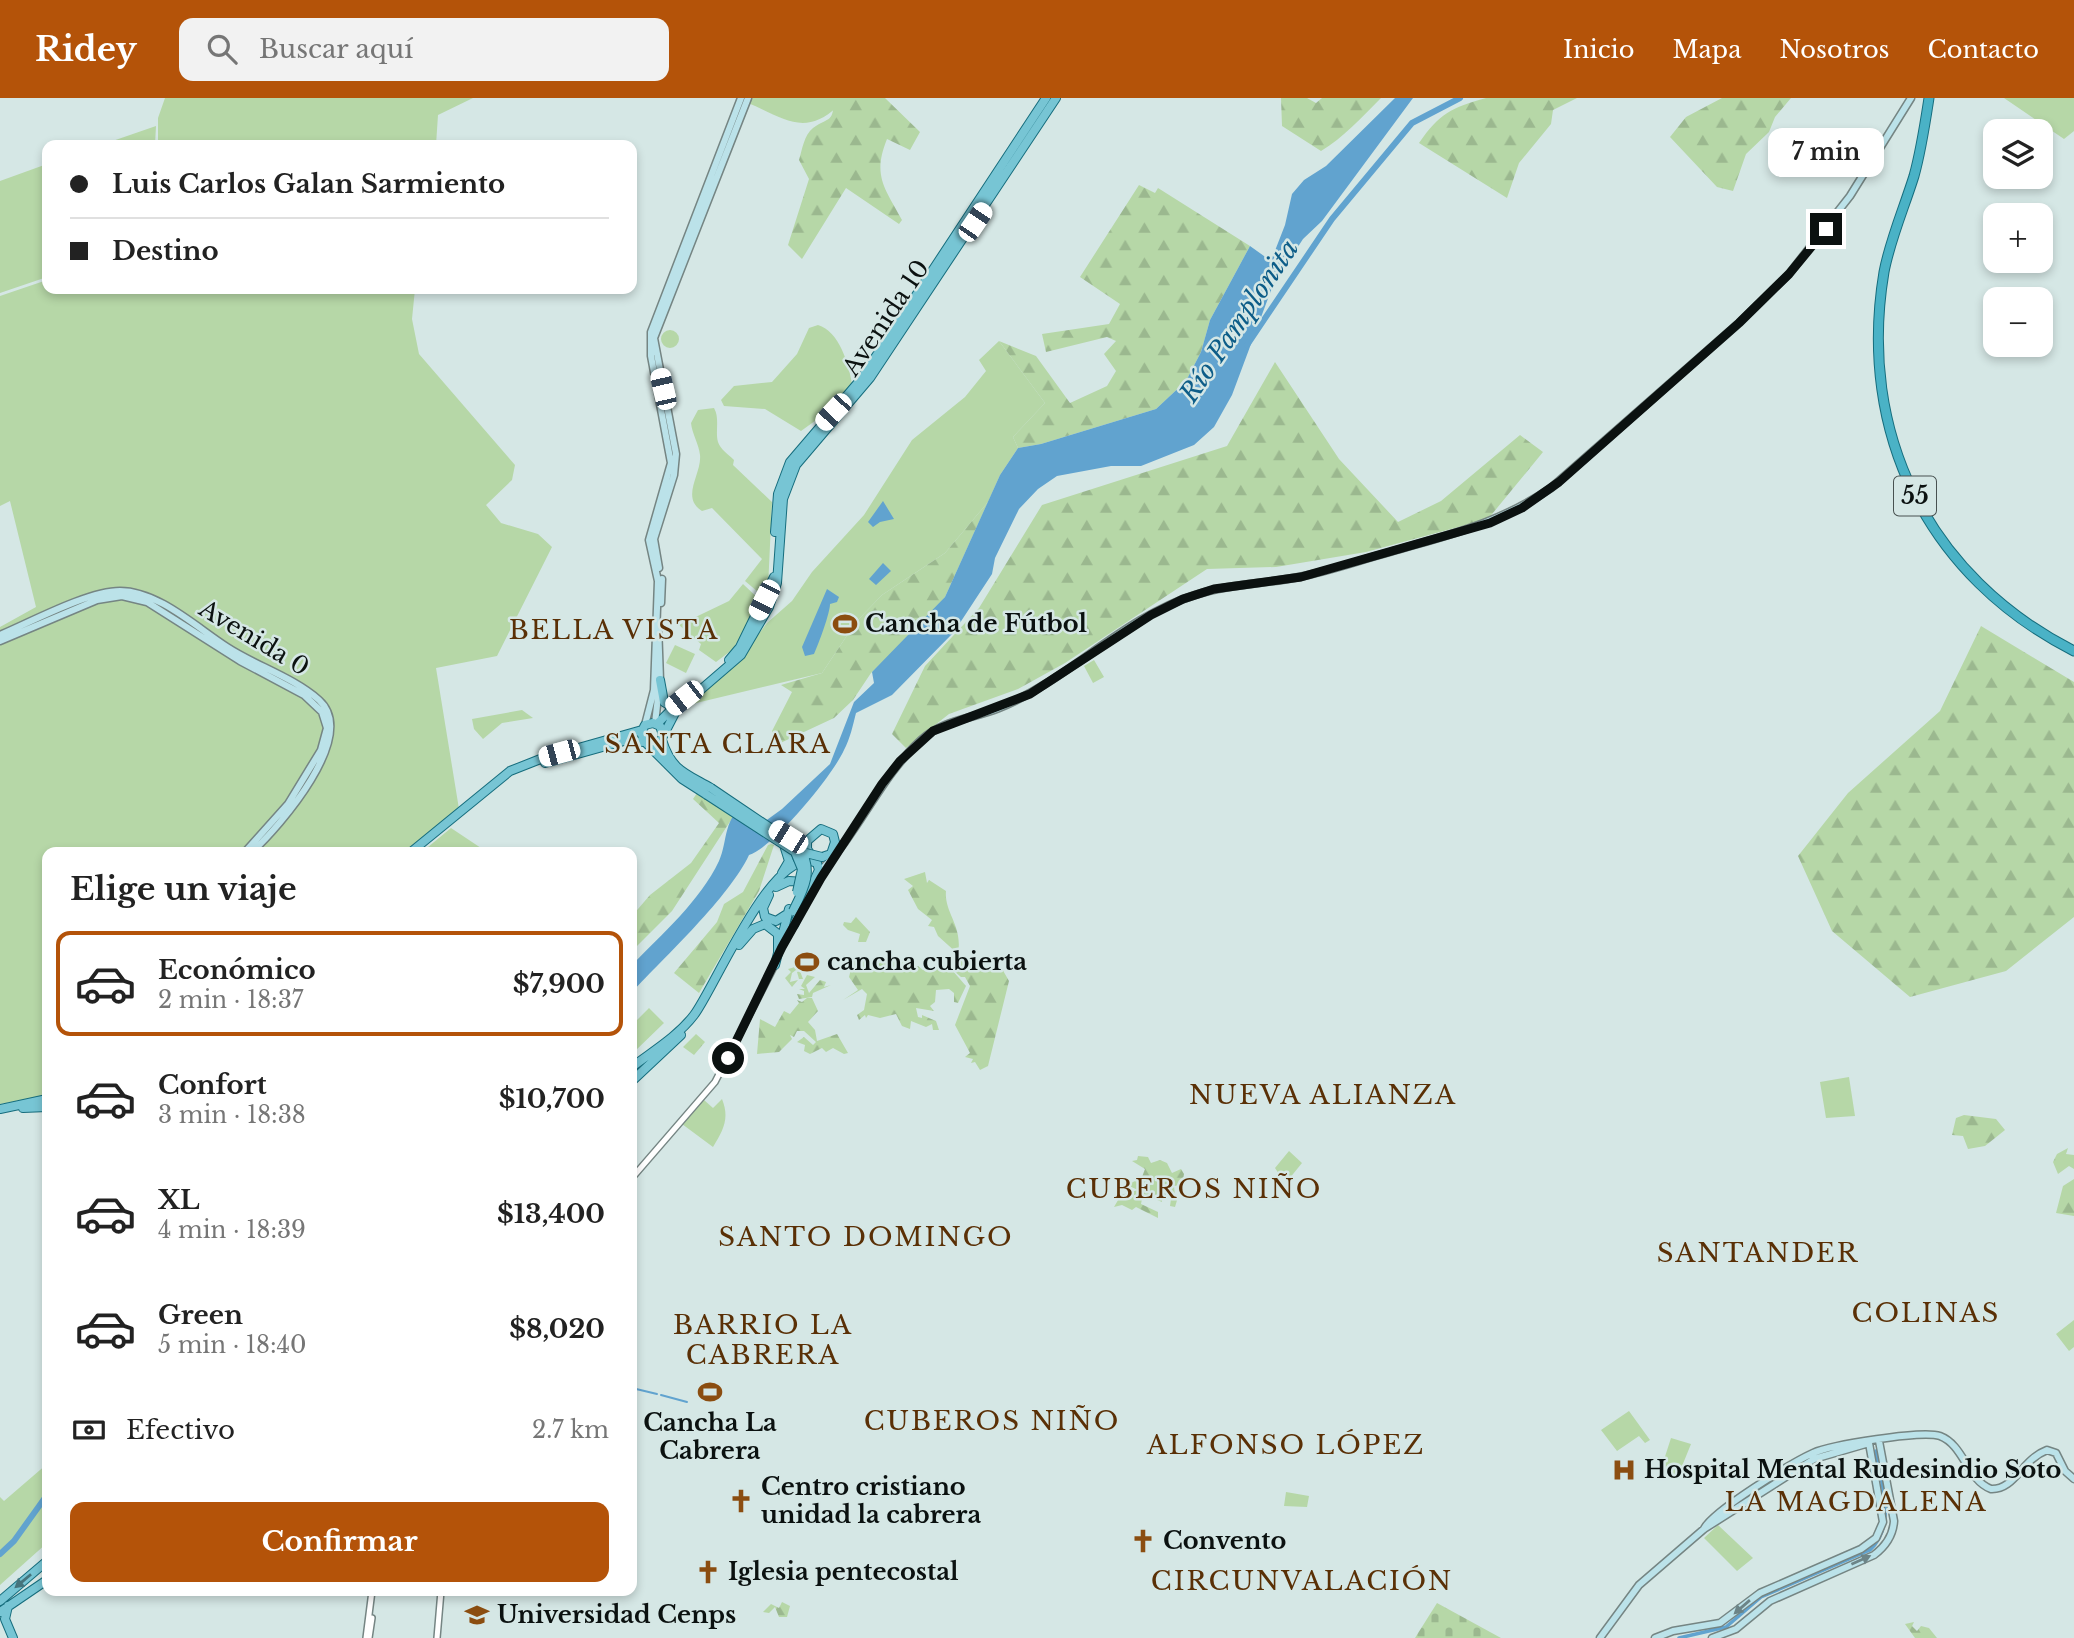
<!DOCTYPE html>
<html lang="es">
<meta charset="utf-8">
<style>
:root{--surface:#fff;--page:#f2f2f2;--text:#222;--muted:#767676;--line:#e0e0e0;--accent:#b45309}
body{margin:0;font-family:"Libre Baskerville",serif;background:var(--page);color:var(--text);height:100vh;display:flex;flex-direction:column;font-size:26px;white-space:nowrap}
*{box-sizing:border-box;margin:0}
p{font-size:23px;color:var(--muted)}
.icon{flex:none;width:38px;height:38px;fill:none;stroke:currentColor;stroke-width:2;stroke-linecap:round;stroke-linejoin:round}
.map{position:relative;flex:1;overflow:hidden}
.panel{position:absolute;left:42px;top:749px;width:595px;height:749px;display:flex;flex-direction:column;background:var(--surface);border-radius:14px;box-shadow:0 4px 10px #0003}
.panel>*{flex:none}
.hud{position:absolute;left:42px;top:42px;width:595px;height:154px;border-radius:14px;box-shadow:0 4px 10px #0003;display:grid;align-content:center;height:154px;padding:0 28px;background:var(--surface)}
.fabs{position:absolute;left:1983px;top:21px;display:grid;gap:14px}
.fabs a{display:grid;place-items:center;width:70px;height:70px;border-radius:14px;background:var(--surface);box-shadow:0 4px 10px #0003;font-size:35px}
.end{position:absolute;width:32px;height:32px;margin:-16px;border:9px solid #0b1110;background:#fff;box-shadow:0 0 0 4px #fff}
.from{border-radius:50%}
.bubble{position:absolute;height:49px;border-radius:14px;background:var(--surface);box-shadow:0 4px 10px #0003;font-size:23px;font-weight:800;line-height:49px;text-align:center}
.car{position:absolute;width:21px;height:42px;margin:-21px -10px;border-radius:9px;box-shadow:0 0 5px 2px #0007;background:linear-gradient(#fff 24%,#345 0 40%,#fff 0 76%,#345 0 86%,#fff 0)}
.hud b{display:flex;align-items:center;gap:24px;height:66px;font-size:26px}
.hud b+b{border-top:2px solid var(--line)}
.hud i{width:18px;height:18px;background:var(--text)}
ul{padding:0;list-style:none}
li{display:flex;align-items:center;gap:21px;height:105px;margin:0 14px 10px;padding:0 14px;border:4px solid transparent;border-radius:14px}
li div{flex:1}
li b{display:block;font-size:26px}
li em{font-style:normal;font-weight:800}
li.active{border-color:var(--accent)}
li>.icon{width:63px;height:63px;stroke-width:1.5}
h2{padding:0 28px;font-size:32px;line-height:84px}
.pay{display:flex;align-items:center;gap:18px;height:77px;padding:0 28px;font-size:26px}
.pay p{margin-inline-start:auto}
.action{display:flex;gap:14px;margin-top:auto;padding:14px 28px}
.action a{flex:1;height:80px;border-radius:14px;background:var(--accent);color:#fff;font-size:28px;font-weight:800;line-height:80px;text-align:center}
header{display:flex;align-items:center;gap:42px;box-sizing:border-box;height:98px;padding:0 35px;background:var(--accent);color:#fff}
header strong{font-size:33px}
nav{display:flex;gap:38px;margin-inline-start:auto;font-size:24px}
.search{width:490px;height:63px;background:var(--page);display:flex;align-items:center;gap:18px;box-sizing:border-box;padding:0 24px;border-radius:14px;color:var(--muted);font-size:26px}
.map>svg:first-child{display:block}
.green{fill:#b6d7a7}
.forest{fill:url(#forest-firs)}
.cemetery{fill:url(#cemetery-stones)}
.water{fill:#61a3cf}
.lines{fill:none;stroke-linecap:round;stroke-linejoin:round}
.stream{stroke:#61a3cf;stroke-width:2}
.canal{stroke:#61a3cf;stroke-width:3.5}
.river{stroke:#61a3cf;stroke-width:6}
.tertiary-casing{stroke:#758583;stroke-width:8}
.secondary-casing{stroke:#758583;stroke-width:9}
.primary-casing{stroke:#166d7d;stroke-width:10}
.trunk-casing{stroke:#166d7d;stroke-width:11}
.tertiary{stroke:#fff;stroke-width:5}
.secondary{stroke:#bbe2e9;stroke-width:6}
.primary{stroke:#77c5d4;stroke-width:8}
.trunk{stroke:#4ab2c6;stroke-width:9}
.primary-bridge-casing{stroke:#166d7d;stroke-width:10;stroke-linecap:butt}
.primary-bridge{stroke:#77c5d4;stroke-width:8}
.oneway{fill:#6c8487}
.oneway2{fill:#46747c}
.route{stroke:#0b1110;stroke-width:9}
.labels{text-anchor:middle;stroke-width:5;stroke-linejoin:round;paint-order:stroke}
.shield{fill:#d5e7e5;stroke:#485150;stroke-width:2}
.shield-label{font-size:23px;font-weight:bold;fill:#0b1110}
.street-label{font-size:24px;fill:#0b1110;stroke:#d5e7e5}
.poi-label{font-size:24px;font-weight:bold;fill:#0b1110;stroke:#d5e7e5;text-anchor:start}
.water-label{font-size:26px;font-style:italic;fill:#0d5d88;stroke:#d5e7e5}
.neighbourhood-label{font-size:26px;letter-spacing:2px;fill:#5a3006;stroke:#d5e7e5}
</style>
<header>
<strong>Ridey</strong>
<div class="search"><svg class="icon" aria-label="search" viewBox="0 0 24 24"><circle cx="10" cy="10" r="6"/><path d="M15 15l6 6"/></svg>Buscar aquí</div>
<nav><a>Inicio</a><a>Mapa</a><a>Nosotros</a><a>Contacto</a></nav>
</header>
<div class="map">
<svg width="2074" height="1540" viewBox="0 0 2074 1540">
<defs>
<pattern id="forest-firs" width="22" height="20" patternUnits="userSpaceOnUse" patternTransform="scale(1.75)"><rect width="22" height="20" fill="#b6d7a7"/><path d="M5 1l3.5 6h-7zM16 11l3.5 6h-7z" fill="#9bb88f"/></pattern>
<pattern id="cemetery-stones" width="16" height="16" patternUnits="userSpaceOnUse" patternTransform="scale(1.75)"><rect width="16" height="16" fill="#b6d7a7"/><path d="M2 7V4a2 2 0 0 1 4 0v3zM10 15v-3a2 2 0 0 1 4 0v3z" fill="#9bb88f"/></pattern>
</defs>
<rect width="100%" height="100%" fill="#d5e7e5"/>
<path class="green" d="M165,0H473L438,17L436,47H158V20Z
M750,0H836L837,9C804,39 784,20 748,5Z
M2004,0H2074V33L2064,41Z
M156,28L155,47H101Z
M47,66V179L0,195V83Z
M47,182V191H415L412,221L419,256L515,367L512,382L486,407L501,425L538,436L552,449L497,558L436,570L459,711L407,754H47V998L0,1006V529L36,509L10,403L0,408V198Z
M818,227C839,233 849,266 852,286L819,320L801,333L765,311L724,308L721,302L734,288L772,284L797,256L809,230Z
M661 241a9 9 0 1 1 18 0a9 9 0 1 1-18 0Z
M999,243L1045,305L1013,339L1018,350L1000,377L988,404L945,455L882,497L856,524L822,575L692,606L743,556L767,525L792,503L812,474L864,417L912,342L965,299L986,273L979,262Z
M714,310C720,320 715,334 718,344C720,351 729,357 734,362L733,367L772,404L768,490L764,499L745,483L762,461L712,410L702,413C680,399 702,376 700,357C699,346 692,336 691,325L698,312Z
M743,486L762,504L732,552L716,564L699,552L701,546L679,527L729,503Z
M675,547L695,556L686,575L666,565Z
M1094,562L1104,579L1093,585L1084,568Z
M522,612L533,620L502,625L483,641L474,631L472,621Z
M451,730L487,754H422Z
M649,910L664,925L634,954L632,927Z
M1849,979L1855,1018L1826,1020L1820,984Z
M722,1001C730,1021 723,1032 713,1049L682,1026L704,1002L713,1010Z
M1289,1053L1302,1065L1289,1081L1281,1079L1275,1070Z
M2074,1222V1249L2069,1253L2056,1236Z
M1629,1313L1650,1342L1645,1345L1639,1338L1617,1353L1601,1332Z
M1671,1340L1691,1346L1678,1378L1661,1371Z
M47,1366V1445L0,1487V1399L4,1403Z
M1286,1394L1309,1398L1307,1409L1284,1408Z
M1718,1427L1753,1460L1737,1473L1704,1440Z"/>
<path class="forest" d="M834,0H885L920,34L910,52L887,41C872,78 885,90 902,122L899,126L846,90L802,161L788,147L809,81L799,62C802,52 804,37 813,30C830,18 833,26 834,0Z
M1281,0H1307L1316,5L1322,0H1381C1362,19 1343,40 1321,53L1282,28Z
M1486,0H1577L1553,12L1551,26L1519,65L1507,100L1419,45C1440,15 1451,10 1486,0Z
M1722,0H1791L1775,19L1769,34L1746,56L1733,93L1717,89L1670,39L1686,19Z
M1139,87L1155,95L1158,90L1250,148L1210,222L1201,254L1186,283L1156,311L1041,346L1018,350L1013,339L1045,305L999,243L1036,258L1070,305L1107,288L1116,273L1104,256L1116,243L1107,239L1046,254L1042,236L1109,226L1120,206L1080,179Z
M1275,264L1339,361L1398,424L1441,403L1520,337L1543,354L1488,421L1366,454L1276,469L1207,471L1065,565L1018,591L949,616L906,650L892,636L925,568L979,510L1042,407L1227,348Z
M988,404L945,499L925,523L871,575L853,602L834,620L774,648L772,633L792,594L781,587L822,575L856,524L882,497L945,455Z
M1981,528L2074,584V819L2006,873L1910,899L1832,833L1798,758L1848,695L1940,613Z
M697,695L733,719L672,813L632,853V818L650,797L691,765L719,725L693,701Z
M771,746L774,747L759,793L699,895L674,875L717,824L724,806L743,794L768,747Z
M925,774L927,785L929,782L946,793C944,815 963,827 958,856L986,871L1001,869L1009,883L988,968L980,972L975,964L971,965L973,961L965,959L970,955L955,927L970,888L965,879H961L947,867L948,861L958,856L938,838L934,829L928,828L932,822L918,811L908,792L913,788L904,781Z
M856,819L870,834L866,844H858L860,836L848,832L843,827L844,824L851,825Z
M899,858L906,868H918L923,872L930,868L936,869L938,864L952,872L966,888L958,905L954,904V895L949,891L936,892L935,904L930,908L934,913L916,910L918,919L922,920V917L936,923L939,932H933L932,926L926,929L911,923L910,931L902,928L896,916L880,920L868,917L866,920L865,917L859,922L857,917L864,912L867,896L862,891L843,902L858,892L849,879L854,859L871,864L874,869L885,861Z
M803,867L800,873L803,881H799L797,874L800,873L796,872L792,875L790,884L798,882L792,889L785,880L791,874L788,871Z
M807,877L815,879L806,887L809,895L820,882L826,884L824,889L831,887L813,895L812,899L799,901L797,896L804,897V893L799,891H805L801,888Z
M807,900H812L818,913L808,924L815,932L817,943L837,936L848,955L844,956L833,950L826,954L822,950L810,956L804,953L805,947L797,944L804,939L813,947L816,944L804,933H797L794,939L790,937L792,941L779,954L757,956L760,921L775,929L784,913L790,916L799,905L797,902L802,904Z
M696,936L705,944L694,957L683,949Z
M1964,1017L1996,1021L2005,1032L1985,1048L1968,1051L1963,1038L1952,1037L1956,1020Z
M2068,1050L2066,1056L2074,1057V1071L2069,1068L2058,1076L2053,1064L2057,1056Z
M1138,1058L1148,1059L1151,1065L1160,1062L1167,1065L1172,1075L1181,1071L1184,1076L1182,1087L1174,1088L1175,1098L1178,1099L1175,1109L1170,1108L1171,1101L1162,1096V1104L1150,1099L1149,1102L1142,1101L1141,1106L1158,1114V1120L1136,1109L1132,1112L1122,1107L1114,1109L1121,1097L1138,1092L1127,1087L1137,1082V1078L1142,1079L1145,1071L1132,1063L1137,1062Z
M2074,1081V1118L2056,1115L2063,1088Z
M782,1504L790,1508L787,1519H779L775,1509L769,1515L763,1514L771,1506L779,1510Z
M1914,1524L1912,1528L1917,1533L1921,1528L1929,1530L1937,1540H1915L1905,1526Z"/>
<path class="cemetery" d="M1437,1505L1501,1540H1415Z"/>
<path class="water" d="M1395,0H1413L1322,123L1303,141L1273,187L1232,297L1214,329L1194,347L1141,368H1111L1057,378L1038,391L1019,411L995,460L992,476L954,534L892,597L856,615C853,627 850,641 844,652C833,677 774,749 749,757C730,798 665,859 632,894V867C662,836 700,803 719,763C728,744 723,716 747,708L746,719L760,727L782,711L830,666L854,604L874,585L872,574L945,499L1000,377L1018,350L1041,346L1156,311L1186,283L1201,254L1210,222L1250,148L1271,163L1285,127L1292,96L1304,82L1326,68Z
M883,403L894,421L880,424L873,429L868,424Z
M883,465L891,473L876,487L869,481Z
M827,491L839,499L837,504L830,506C830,515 819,545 814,556L805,558L802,549Z"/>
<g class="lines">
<path class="stream" d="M632,1290L657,1296
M661,1297L687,1304"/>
<path class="canal" d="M1679,1540L1726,1529L1761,1499L1870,1452C1897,1427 1881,1385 1876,1353"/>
<path class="river" d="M1247,247L1332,121L1412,25L1460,0
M0,1456L14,1443L47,1397"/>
<g class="tertiary-casing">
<path id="tertiary" d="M812,794L831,764
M782,849L796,824
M632,1080L715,984L775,867
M366,1540L372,1493
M369,1540L372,1520
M437,1540L441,1493"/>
</g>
<g class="secondary-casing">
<path id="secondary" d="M659,470L654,441L674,377L676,356L654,240L748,0
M661,505L662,481
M0,537C31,524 88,493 120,493C158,493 196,529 227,549C256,568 293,579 319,602C359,638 280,728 252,754
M0,543L97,502L122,498L147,504L240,563L304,597L322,614L327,630L321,652L288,706L245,754
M655,625L660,582L658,526
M645,627L654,592L658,483L649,442L671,365L651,258V234L741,0
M818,775C859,736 879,680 921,642C944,621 972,621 999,610C1069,582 1122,520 1195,497C1228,486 1264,486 1299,479C1330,473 1360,462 1390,454C1451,436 1498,426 1551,390L1739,225L1789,176L1850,98L1911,0
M1704,1431C1711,1414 1793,1364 1813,1355C1831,1347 1922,1332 1940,1338C1964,1347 1967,1382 1991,1391C2015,1392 2021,1362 2047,1352L2056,1355L2065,1373L2074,1381
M1600,1540L1639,1487L1704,1431L1814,1361L1869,1345
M1655,1540L1673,1533L1720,1525L1760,1495L1861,1451L1876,1440L1883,1424L1869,1345
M1712,1540L1736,1531L1770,1503L1874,1457C1886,1448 1893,1438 1894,1423L1879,1343"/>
</g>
<g class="primary-casing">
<path id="primary" d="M775,434L778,396L790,364L861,281L1046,0
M729,562L740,549L774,479
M660,582L664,604L672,609
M657,626L681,602
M663,637L660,628L653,625L645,627L641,635L647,646L660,644L676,613L741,557L769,509L777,485L783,401L796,367L870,280L1056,0
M662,642C671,672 685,675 711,690
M647,646L682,681L707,697
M545,665L624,643L644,644
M411,754L510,673L543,660L642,632
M813,760L807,751V743L821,731L833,736L835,744L831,756L822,759
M782,775L789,763L784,747
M776,789L789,783L804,784
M769,797L763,810L765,819L776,823L787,816
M739,847L753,831L765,826L778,836V854
M775,867L789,811
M632,969C653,953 678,938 694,917C715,890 774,744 817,765L819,772L794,827
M632,983L681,937
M23,1010L47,1009
M0,1011L47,1001
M0,1503L47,1463
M8,1508L5,1521L13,1540
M0,1514L47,1482"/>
</g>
<g class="trunk-casing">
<path id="trunk" d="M1929,0C1925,26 1921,53 1914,78C1904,110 1890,142 1884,174C1857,335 1928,479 2074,553"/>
</g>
<use href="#tertiary" class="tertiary"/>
<use href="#secondary" class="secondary"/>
<use href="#primary" class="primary"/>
<use href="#trunk" class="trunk"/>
<g class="primary-bridge-casing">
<path id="primary-bridge" d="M711,690L800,750C814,773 804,791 793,813
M707,697L795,754L802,771L797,794
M806,755L822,759"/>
</g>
<use href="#primary-bridge" class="primary-bridge"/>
</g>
<defs><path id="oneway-solid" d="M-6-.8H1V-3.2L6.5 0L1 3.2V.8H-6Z" transform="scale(1.75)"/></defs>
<g class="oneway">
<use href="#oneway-solid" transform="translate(1861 1462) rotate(-24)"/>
<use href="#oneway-solid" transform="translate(1742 1509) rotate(139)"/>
</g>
<use class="oneway2" href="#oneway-solid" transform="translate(23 1483) rotate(140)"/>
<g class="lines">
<path class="route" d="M728,960L782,849L821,780L882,686L900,663L933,633L1030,596L1151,517L1183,501L1214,491L1301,479L1490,425L1522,410L1559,384L1739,225L1789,176L1826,131"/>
</g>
<defs>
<g id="stadium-bare" transform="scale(1.89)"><path d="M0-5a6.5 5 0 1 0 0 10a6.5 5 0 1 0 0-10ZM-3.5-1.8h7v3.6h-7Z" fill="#8b4d10" stroke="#d5e7e5" stroke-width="2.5" paint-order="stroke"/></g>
<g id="hospital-bare" transform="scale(1.89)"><path d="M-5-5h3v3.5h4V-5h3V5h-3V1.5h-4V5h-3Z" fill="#8b4d10" stroke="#d5e7e5" stroke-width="2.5" paint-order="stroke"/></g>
<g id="church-bare" transform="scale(1.89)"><path d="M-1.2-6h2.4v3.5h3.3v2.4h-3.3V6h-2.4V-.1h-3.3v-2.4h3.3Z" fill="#8b4d10" stroke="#d5e7e5" stroke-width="2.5" paint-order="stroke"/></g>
<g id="university-bare" transform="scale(1.89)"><path d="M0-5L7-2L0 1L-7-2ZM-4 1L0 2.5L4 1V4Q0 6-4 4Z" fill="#8b4d10" stroke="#d5e7e5" stroke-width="2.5" paint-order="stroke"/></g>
</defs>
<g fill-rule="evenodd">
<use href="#stadium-bare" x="845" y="526"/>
<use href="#stadium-bare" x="807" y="864"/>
<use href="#stadium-bare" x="710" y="1294"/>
<use href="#hospital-bare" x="1624" y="1372"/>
<use href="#church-bare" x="741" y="1403"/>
<use href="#church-bare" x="1143" y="1443"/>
<use href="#church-bare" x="708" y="1474"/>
<use href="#university-bare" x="477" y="1517"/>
</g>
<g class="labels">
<rect class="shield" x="1894" y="378.5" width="42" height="39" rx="5"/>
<g class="shield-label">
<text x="1915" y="406">55</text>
</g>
<g class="street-label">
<text transform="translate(886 220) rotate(-56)" y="8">Avenida 10</text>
<text transform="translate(254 540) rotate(31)" y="8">Avenida 0</text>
</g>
<g class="poi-label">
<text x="865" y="534">Cancha de Fútbol</text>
<text x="827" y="872">cancha cubierta</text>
<text x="710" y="1333" text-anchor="middle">Cancha La<tspan x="710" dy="28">Cabrera</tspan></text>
<text x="1644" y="1380">Hospital Mental Rudesindio Soto</text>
<text x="761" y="1397">Centro cristiano<tspan x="761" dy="28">unidad la cabrera</tspan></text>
<text x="1163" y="1451">Convento</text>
<text x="728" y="1482">Iglesia pentecostal</text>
<text x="497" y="1525">Universidad Cenps</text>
</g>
<g class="water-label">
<text transform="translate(1239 223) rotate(-56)" y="9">Río Pamplonita</text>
</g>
<g class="neighbourhood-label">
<text x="614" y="541">BELLA VISTA</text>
<text x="718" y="655">SANTA CLARA</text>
<text x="1323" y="1006">NUEVA ALIANZA</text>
<text x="1194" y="1100">CUBEROS NIÑO</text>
<text x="866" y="1148">SANTO DOMINGO</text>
<text x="1758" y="1164">SANTANDER</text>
<text x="1926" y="1224">COLINAS</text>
<text x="763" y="1236">BARRIO LA<tspan x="763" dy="30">CABRERA</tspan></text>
<text x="992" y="1332">CUBEROS NIÑO</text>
<text x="1286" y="1356">ALFONSO LÓPEZ</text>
<text x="1856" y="1413">LA MAGDALENA</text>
<text x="1302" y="1492">CIRCUNVALACIÓN</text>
</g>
</g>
</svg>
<div class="fabs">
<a><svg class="icon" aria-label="layers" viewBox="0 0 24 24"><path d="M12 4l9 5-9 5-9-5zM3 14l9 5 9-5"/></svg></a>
<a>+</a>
<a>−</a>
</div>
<i class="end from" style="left:728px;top:960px"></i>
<i class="end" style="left:1826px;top:131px"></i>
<div class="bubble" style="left:1768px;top:30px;width:116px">7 min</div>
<i class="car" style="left:975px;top:124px;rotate:34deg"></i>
<i class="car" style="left:663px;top:291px;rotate:347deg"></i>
<i class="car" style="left:833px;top:314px;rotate:223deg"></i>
<i class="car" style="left:764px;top:502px;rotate:207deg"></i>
<i class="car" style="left:684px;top:600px;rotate:232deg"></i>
<i class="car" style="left:559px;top:655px;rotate:255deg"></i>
<i class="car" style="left:788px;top:739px;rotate:302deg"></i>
<div class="hud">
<b><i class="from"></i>Luis Carlos Galan Sarmiento</b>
<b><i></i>Destino</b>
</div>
<section class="panel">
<h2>Elige un viaje</h2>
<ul>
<li class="active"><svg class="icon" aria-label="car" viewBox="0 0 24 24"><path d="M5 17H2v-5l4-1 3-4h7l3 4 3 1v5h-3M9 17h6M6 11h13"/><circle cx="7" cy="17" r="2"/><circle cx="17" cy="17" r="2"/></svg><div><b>Económico</b><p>2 min · 18:37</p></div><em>$7,900</em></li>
<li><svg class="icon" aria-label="car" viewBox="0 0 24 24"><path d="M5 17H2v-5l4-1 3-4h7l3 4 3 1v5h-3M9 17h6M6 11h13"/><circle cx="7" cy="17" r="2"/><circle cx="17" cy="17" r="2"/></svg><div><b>Confort</b><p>3 min · 18:38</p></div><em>$10,700</em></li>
<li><svg class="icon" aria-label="car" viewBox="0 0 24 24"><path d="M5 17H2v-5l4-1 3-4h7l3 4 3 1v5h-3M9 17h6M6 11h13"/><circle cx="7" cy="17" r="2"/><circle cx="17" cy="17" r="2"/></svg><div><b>XL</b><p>4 min · 18:39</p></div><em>$13,400</em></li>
<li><svg class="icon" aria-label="car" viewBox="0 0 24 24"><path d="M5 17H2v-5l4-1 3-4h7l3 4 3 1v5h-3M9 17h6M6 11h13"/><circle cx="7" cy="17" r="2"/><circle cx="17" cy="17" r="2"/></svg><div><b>Green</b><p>5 min · 18:40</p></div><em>$8,020</em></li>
</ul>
<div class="pay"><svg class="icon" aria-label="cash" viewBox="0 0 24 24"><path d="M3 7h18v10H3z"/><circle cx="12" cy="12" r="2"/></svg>Efectivo<p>2.7 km</p></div>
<div class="action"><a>Confirmar</a></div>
</section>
</div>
